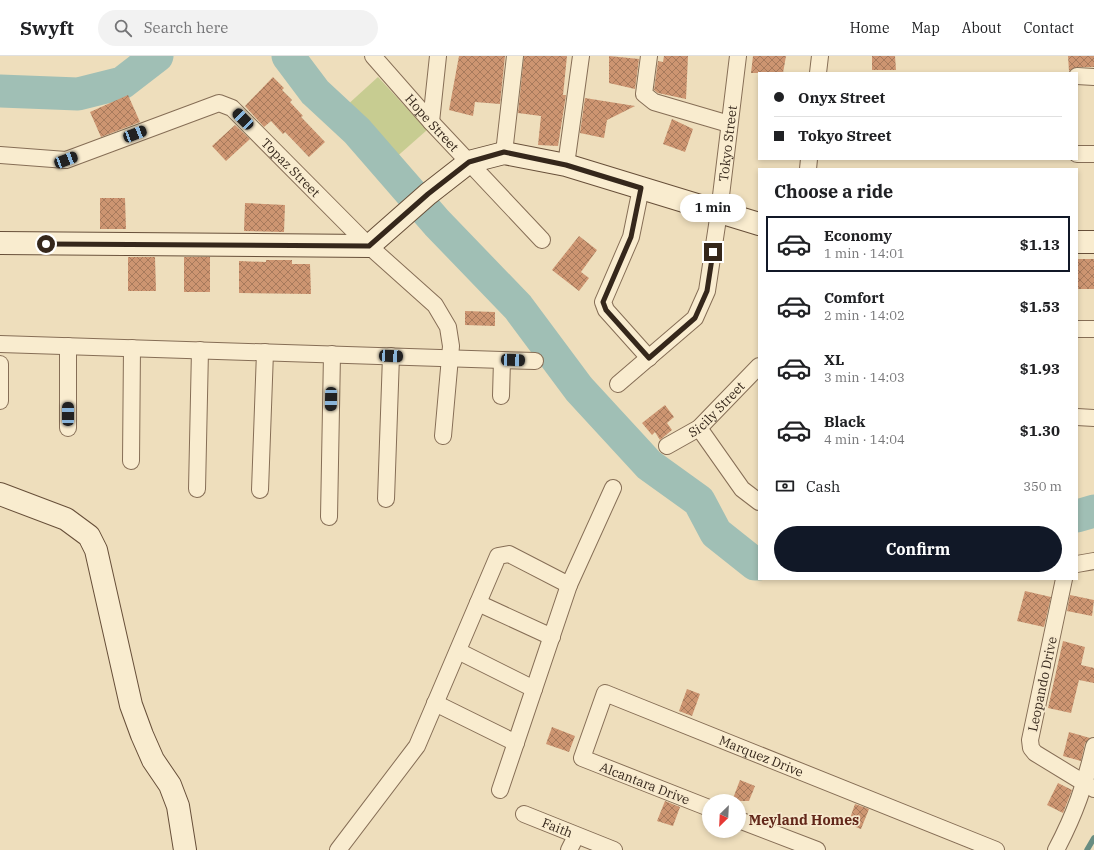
<!DOCTYPE html>
<meta charset="utf-8">
<style>
:root{--surface:#fff;--page:#f2f2f2;--text:#202124;--muted:#757577;--line:#e0e0e0;--accent:#111827}
body{margin:0;font-family:"IBM Plex Serif",serif;background:var(--page);color:var(--text);height:100vh;display:flex;flex-direction:column;font-size:15px;white-space:nowrap}
*{box-sizing:border-box;margin:0}
p{font-size:13px;color:var(--muted)}
.icon{flex:none;width:22px;height:22px;fill:none;stroke:currentColor;stroke-width:2;stroke-linecap:round;stroke-linejoin:round}
.map{position:relative;flex:1;overflow:hidden}
.details{position:absolute;left:758px;top:112px;width:320px;height:412px;display:flex;flex-direction:column;background:var(--surface);border-radius:0px;box-shadow:0 2px 6px #0003}
.details>*{flex:none}
.hud{position:absolute;left:758px;top:16px;width:320px;height:88px;border-radius:0px;box-shadow:0 2px 6px #0003;display:grid;align-content:center;height:88px;padding:0 16px;background:var(--surface)}
.needle{width:26px;rotate:204deg}
.buttons{position:absolute;left:702px;top:738px;display:grid;gap:8px}
.buttons a{display:grid;place-items:center;width:44px;height:44px;border-radius:50%;background:var(--surface);box-shadow:0 2px 6px #0003;font-size:20px}
.end{position:absolute;width:18px;height:18px;margin:-9px;border:5px solid #35271b;background:#fff;box-shadow:0 0 0 2px #fff}
.from{border-radius:50%}
.bubble{position:absolute;height:28px;border-radius:14px;background:var(--surface);box-shadow:0 2px 6px #0003;font-size:13px;font-weight:800;line-height:28px;text-align:center}
.car{position:absolute;width:12px;height:24px;margin:-12px -6px;border-radius:5px;box-shadow:0 0 3px 1px #0007;background:linear-gradient(#222 24%,#8ab4d8 0 40%,#222 0 76%,#8ab4d8 0 86%,#222 0)}
.hud b{display:flex;align-items:center;gap:14px;height:38px;font-size:15px}
.hud b+b{border-top:1px solid var(--line)}
.hud i{width:10px;height:10px;background:var(--text)}
ul{padding:0;list-style:none}
li{display:flex;align-items:center;gap:12px;height:56px;margin:0 8px 6px;padding:0 8px;border:2px solid transparent;border-radius:0px}
li div{flex:1}
li b{display:block;font-size:15px}
li em{font-style:normal;font-weight:800}
li.active{border-color:var(--accent)}
li>.icon{width:36px;height:36px;stroke-width:1.5}
h2{padding:0 16px;font-size:18px;line-height:48px}
.pay{display:flex;align-items:center;gap:10px;height:44px;padding:0 16px;font-size:15px}
.pay p{margin-inline-start:auto}
.cta{display:flex;gap:8px;margin-top:auto;padding:8px 16px}
.cta a{flex:1;height:46px;border-radius:24px;background:var(--accent);color:#fff;font-size:16px;font-weight:800;line-height:46px;text-align:center}
header{display:flex;align-items:center;gap:24px;box-sizing:border-box;height:56px;padding:0 20px;background:var(--surface);border-bottom:1px solid var(--line)}
header strong{font-size:19px}
nav{display:flex;gap:22px;margin-inline-start:auto;font-size:14px}
.search{width:280px;height:36px;background:var(--page);display:flex;align-items:center;gap:10px;box-sizing:border-box;padding:0 14px;border-radius:22px;color:var(--muted);font-size:15px}
.map>svg:first-child{display:block}
.pitch{fill:#c7cc91}
.lines{fill:none;stroke-linecap:round;stroke-linejoin:round}
.stream{stroke:#688d82;stroke-width:5.5}
.river{stroke:#a0bfb5;stroke-width:33}
.building{fill:url(#building-cross-hatch)}
.street-casing{stroke:#866e56;stroke-width:18}
.secondary-casing{stroke:#674f39;stroke-width:24}
.street{stroke:#f9eccf;stroke-width:16}
.secondary{stroke:#f9eccf;stroke-width:22}
.route{stroke:#35271b;stroke-width:5}
.labels{text-anchor:middle;stroke-width:3.5;stroke-linejoin:round;paint-order:stroke}
.street-label{font-size:13px;fill:#35271b;stroke:#f6e8cc}
.neighbourhood-label{font-size:14px;font-weight:bold;fill:#622719;stroke:#f6e8cc}
</style>
<header>
<strong>Swyft</strong>
<div class="search"><svg class="icon" aria-label="search" viewBox="0 0 24 24"><circle cx="10" cy="10" r="6"/><path d="M15 15l6 6"/></svg>Search here</div>
<nav><a>Home</a><a>Map</a><a>About</a><a>Contact</a></nav>
</header>
<div class="map">
<svg width="1094" height="794" viewBox="0 0 1094 794">
<defs>
<pattern id="building-cross-hatch" width="8" height="8" patternUnits="userSpaceOnUse"><rect width="8" height="8" fill="#cd9571"/><path d="M0 0l8 8M0 8l8-8" fill="none" stroke="#a77a5c"/></pattern>
</defs>
<rect width="100%" height="100%" fill="#eedebc"/>
<path class="pitch" d="M378,21L427,74L393,104L345,51Z"/>
<g class="lines">
<path class="stream" d="M1087,794L1094,782"/>
<path class="river" d="M288,0L315,36L357,75L437,167L518,251L579,333L649,409L699,445L716,477L755,508H759
M0,35L78,38L122,27L157,0
M1077,460L1094,455"/>
</g>
<path class="building" d="M459,0H505L500,48L475,46L473,60L449,54Z
M524,0H567L563,39H566L558,90L538,89L541,60L518,57Z
M609,0L639,3L635,33L609,27Z
M664,0H688L686,43L658,37L654,34L658,5L663,6Z
M753,0H786L783,17H751Z
M872,0H895L896,14H872Z
M1068,0H1094V11H1077L1069,15Z
M273,21L284,32L282,34L292,44L290,46L303,60L301,61L325,86L309,101L285,76L283,78L271,65L264,71L245,50Z
M128,39L140,66L101,81L90,56Z
M585,42L635,50L607,64L604,82L580,77Z
M672,63L693,73L685,96L663,88Z
M235,69L250,83L226,105L212,90Z
M100,142H125L126,173H100Z
M245,147L285,149L284,176L244,175Z
M579,180L597,194L581,216L589,222L579,235L552,214Z
M128,201H155L156,235H128Z
M184,201H210V236H184Z
M1077,203H1094V233H1077Z
M266,204H292V208H310L311,238L239,237V205L266,206Z
M465,255L495,256V270L465,269Z
M665,349L674,361L667,367L672,374L660,384L655,376L652,379L642,367Z
M1025,535L1051,541L1044,571L1017,565Z
M1070,539L1094,544L1092,560L1067,555Z
M1063,585L1085,591L1081,609L1094,612V627L1079,624L1071,657L1048,652Z
M687,633L700,638L692,660L679,655Z
M552,671L575,680L569,696L546,688Z
M1069,676L1090,682L1085,687L1081,705L1063,700Z
M740,724L755,730L749,745H732Z
M1058,727L1072,734L1063,757L1047,749Z
M665,745L680,751L673,770L657,765Z
M855,748L869,753L861,773L848,768Z"/>
<g class="lines">
<g class="street-casing">
<g id="street">
<path id="s1" d="M373,0L431,66L542,184"/>
<path d="M649,0L644,38L654,46L729,68"/>
<path d="M818,17L820,0"/>
<path d="M1077,20L1094,21"/>
<path d="M431,66L438,0"/>
<path d="M504,97L515,0"/>
<path d="M1077,98H1094"/>
<path id="s2" d="M0,99L66,104L219,47L232,52L369,190L435,249L448,271L451,290L443,380"/>
<path d="M566,109L581,0"/>
<path d="M808,113L809,103"/>
<path d="M641,132L631,181L603,246L606,254L649,302"/>
<path d="M1077,273H1094"/>
<path d="M0,288L535,305"/>
<path d="M0,308V345"/>
<path id="s3" d="M618,328L695,262L707,235L719,156L738,0"/>
<path d="M501,340L502,304"/>
<path d="M1077,361L1094,362"/>
<path d="M68,372V290"/>
<path d="M699,372L742,433L759,446"/>
<path id="s4" d="M667,390L699,372L759,310"/>
<path d="M131,405L132,292"/>
<path d="M197,433L200,294"/>
<path d="M260,434L265,296"/>
<path d="M386,443L391,300"/>
<path d="M329,461L332,298"/>
<path d="M1077,508L1094,505"/>
<path d="M1064,523L1030,684L1031,692L1035,697L1094,733"/>
<path d="M478,547L552,581"/>
<path d="M458,595L534,633"/>
<path d="M435,647L516,687"/>
<path d="M500,734L569,529"/>
<path id="s5" d="M709,752L582,702L605,637L996,794"/>
<path id="s6" d="M524,758L614,794"/>
<path d="M739,764L817,794"/>
<path d="M338,794L417,690L498,500L509,498L569,529L613,432"/>
<path d="M569,794L576,780"/>
<path d="M1056,794C1075,758 1085,729 1094,690"/>
</g>
</g>
<g class="secondary-casing">
<path id="secondary" d="M1077,186H1094
M0,187L369,190L428,138L469,106L504,97L566,109L759,168
M0,438L66,463L89,480L96,494L131,649L142,679L153,704L170,729L178,750L185,794"/>
</g>
<use href="#street" class="street"/>
<use href="#secondary" class="secondary"/>
</g>
<g class="lines">
<path class="route" d="M46,188L369,190L428,138L469,106L504,96L566,109L641,132L631,181L603,246L606,254L649,302L695,262L707,235L713,196"/>
</g>
<g class="labels">
<g class="street-label">
<text dy="5" stroke="none"><textPath href="#s1" startOffset="89">Hope Street</textPath></text>
<text dy="5" stroke="none"><textPath href="#s3" startOffset="280">Tokyo Street</textPath></text>
<text dy="5" stroke="none"><textPath href="#s2" startOffset="327">Topaz Street</textPath></text>
<text dy="5" stroke="none"><textPath href="#s4" startOffset="62">Sicily Street</textPath></text>
<text transform="translate(1042 628) rotate(-78)" y="5">Leopando Drive</text>
<text dy="5" stroke="none"><textPath href="#s5" startOffset="374">Marquez Drive</textPath></text>
<text transform="translate(645 727) rotate(21)" y="5">Alcantara Drive</text>
<text dy="5" stroke="none"><textPath href="#s6" startOffset="36">Faith</textPath></text>
</g>
<g class="neighbourhood-label">
<text x="804" y="769">Meyland Homes</text>
</g>
</g>
</svg>
<div class="buttons">
<a><svg class="needle" viewBox="-14 -14 28 28"><path d="M0-13l5 13h-10z" fill="#e53935"/><path d="M0 13l5-13h-10z" fill="#757577"/></svg></a>
</div>
<i class="end from" style="left:46px;top:188px"></i>
<i class="end" style="left:713px;top:196px"></i>
<div class="bubble" style="left:680px;top:138px;width:66px">1 min</div>
<i class="car" style="left:243px;top:63px;rotate:316deg"></i>
<i class="car" style="left:135px;top:78px;rotate:69deg"></i>
<i class="car" style="left:66px;top:104px;rotate:69deg"></i>
<i class="car" style="left:391px;top:300px;rotate:93deg"></i>
<i class="car" style="left:513px;top:304px;rotate:92deg"></i>
<i class="car" style="left:331px;top:343px;rotate:181deg"></i>
<i class="car" style="left:68px;top:358px;rotate:0deg"></i>
<div class="hud">
<b><i class="from"></i>Onyx Street</b>
<b><i></i>Tokyo Street</b>
</div>
<section class="details">
<h2>Choose a ride</h2>
<ul>
<li class="active"><svg class="icon" aria-label="car" viewBox="0 0 24 24"><path d="M5 17H2v-5l4-1 3-4h7l3 4 3 1v5h-3M9 17h6M6 11h13"/><circle cx="7" cy="17" r="2"/><circle cx="17" cy="17" r="2"/></svg><div><b>Economy</b><p>1 min · 14:01</p></div><em>$1.13</em></li>
<li><svg class="icon" aria-label="car" viewBox="0 0 24 24"><path d="M5 17H2v-5l4-1 3-4h7l3 4 3 1v5h-3M9 17h6M6 11h13"/><circle cx="7" cy="17" r="2"/><circle cx="17" cy="17" r="2"/></svg><div><b>Comfort</b><p>2 min · 14:02</p></div><em>$1.53</em></li>
<li><svg class="icon" aria-label="car" viewBox="0 0 24 24"><path d="M5 17H2v-5l4-1 3-4h7l3 4 3 1v5h-3M9 17h6M6 11h13"/><circle cx="7" cy="17" r="2"/><circle cx="17" cy="17" r="2"/></svg><div><b>XL</b><p>3 min · 14:03</p></div><em>$1.93</em></li>
<li><svg class="icon" aria-label="car" viewBox="0 0 24 24"><path d="M5 17H2v-5l4-1 3-4h7l3 4 3 1v5h-3M9 17h6M6 11h13"/><circle cx="7" cy="17" r="2"/><circle cx="17" cy="17" r="2"/></svg><div><b>Black</b><p>4 min · 14:04</p></div><em>$1.30</em></li>
</ul>
<div class="pay"><svg class="icon" aria-label="cash" viewBox="0 0 24 24"><path d="M3 7h18v10H3z"/><circle cx="12" cy="12" r="2"/></svg>Cash<p>350 m</p></div>
<div class="cta"><a>Confirm</a></div>
</section>
</div>
